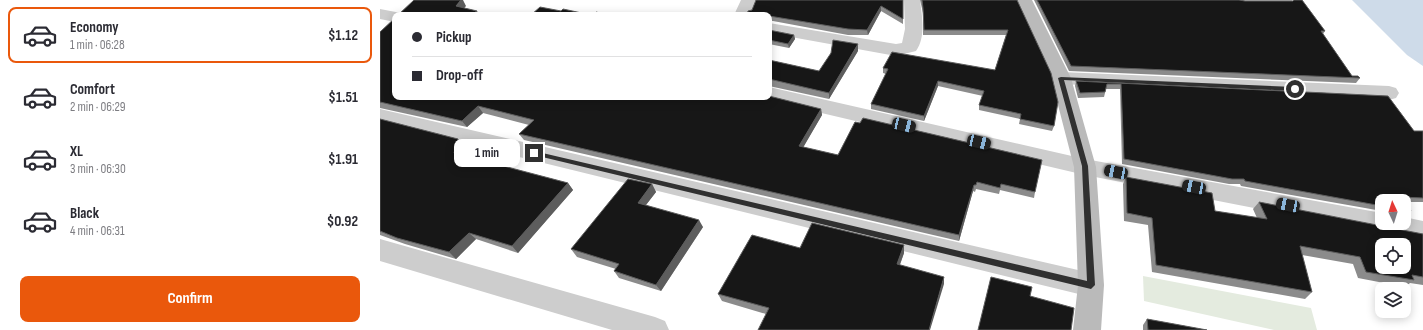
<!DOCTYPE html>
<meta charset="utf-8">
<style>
:root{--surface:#fff;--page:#f2f2f3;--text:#2b2b33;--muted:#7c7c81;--line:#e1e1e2;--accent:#ea580c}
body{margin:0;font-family:"Sofia Sans Condensed",sans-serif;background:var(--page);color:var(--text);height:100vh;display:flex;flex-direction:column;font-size:15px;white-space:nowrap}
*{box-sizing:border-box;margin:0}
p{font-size:13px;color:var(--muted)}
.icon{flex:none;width:22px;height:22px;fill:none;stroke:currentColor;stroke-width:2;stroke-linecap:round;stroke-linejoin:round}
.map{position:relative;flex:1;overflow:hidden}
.sheet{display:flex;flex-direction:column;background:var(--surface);width:380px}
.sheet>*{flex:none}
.banner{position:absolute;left:12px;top:12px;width:380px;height:88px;border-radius:8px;box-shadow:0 2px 10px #0003;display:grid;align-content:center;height:88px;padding:0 20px;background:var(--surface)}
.needle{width:26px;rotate:356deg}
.controls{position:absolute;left:995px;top:194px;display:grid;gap:8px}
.controls a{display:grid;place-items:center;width:36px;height:36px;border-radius:8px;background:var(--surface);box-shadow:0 2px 10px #0003;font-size:20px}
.end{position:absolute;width:18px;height:18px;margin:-9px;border:5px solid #303030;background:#fff;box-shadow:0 0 0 2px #fff}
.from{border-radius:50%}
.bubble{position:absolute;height:28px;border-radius:8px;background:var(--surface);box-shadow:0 2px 10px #0003;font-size:13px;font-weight:700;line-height:28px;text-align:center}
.car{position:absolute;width:12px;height:24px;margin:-12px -6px;border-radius:5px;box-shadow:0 0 3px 1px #0007;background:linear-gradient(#222 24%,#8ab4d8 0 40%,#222 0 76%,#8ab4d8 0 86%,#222 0)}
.banner b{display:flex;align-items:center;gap:14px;height:38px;font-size:15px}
.banner b+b{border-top:1px solid var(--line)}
.banner i{width:10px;height:10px;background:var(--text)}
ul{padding:7px 0 0;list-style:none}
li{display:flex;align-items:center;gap:12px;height:56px;margin:0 8px 6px;padding:0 12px;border:2px solid transparent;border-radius:8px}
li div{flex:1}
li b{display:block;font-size:15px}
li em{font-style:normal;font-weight:700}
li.selected{border-color:var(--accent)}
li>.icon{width:36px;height:36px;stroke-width:1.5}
.cta{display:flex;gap:8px;margin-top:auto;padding:8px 20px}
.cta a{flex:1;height:46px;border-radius:8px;background:var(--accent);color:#fff;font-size:16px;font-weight:700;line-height:46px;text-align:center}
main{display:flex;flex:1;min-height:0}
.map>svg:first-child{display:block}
.green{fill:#e4ebdf}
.water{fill:#cedbe9}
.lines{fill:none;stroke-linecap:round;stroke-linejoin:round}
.street{fill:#cdcdcd;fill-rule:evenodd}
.secondary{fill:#bababa;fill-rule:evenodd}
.wall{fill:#8b8b8b}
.shaded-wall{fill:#5d5d5d}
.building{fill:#171717;stroke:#5d5d5d;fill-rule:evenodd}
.route{fill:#303030}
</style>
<main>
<section class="sheet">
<ul>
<li class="selected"><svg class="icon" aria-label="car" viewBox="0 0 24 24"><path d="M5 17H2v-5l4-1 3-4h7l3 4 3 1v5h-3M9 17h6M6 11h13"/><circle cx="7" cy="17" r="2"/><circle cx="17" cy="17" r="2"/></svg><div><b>Economy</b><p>1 min · 06:28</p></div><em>$1.12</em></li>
<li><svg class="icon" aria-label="car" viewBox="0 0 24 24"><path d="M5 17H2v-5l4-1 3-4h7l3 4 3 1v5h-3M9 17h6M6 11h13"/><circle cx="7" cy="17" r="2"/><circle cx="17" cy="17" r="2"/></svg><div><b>Comfort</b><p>2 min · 06:29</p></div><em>$1.51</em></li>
<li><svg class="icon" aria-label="car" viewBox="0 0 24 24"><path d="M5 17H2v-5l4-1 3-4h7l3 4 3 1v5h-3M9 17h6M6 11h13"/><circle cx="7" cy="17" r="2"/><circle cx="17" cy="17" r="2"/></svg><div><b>XL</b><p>3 min · 06:30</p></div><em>$1.91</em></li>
<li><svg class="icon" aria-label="car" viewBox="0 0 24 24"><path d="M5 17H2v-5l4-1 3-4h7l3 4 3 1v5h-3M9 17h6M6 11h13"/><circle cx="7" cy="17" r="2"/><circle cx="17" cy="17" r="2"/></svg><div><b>Black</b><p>4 min · 06:31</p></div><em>$0.92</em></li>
</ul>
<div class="cta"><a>Confirm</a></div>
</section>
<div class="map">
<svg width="1043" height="330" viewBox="0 0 1043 330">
<rect width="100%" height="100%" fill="#fff"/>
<path class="green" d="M763,276L931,308L937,330H894L764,301Z"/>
<path class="water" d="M972,0H1043V66L1027,55Z"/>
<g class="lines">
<path class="street" d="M361,0H377L372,15H354Z
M524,0H540C542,16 546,37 536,51L516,56L389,33V23L516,44L522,43L525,29Z
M855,0H912V1L910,5L904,6L863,5L857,4Z
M0,9L21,13L22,15H15V22L0,19Z
M681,72L1009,86L1016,88L1019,93L1016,98L1009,100L681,84L674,82L671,78L674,74Z
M389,87L705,159L1002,213V223H1024V217L1043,221V241L705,175L382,99L381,97H389Z
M0,109L711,273L720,277L724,285L720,293L711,297L0,123Z
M0,239L275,317L285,321L289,330H232L0,261Z"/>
<path class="secondary" d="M636,0H652L691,78L716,167L724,285L721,330H693L698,285L694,167L671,78Z"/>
</g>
<path class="wall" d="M523,0V24L501,11L488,35H468L393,21H389V15L372,10Z
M540,0H637L674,126L672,131L639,124L640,119L599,110V105L603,96L558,86L544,121L491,109V104L506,74L503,73V68L615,70L626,35H543V13Z
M654,0H859L865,1H913V0H922L945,31L943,34L972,76L980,78L976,83L689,71Z
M389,30L414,35L415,39L409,48L389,44Z
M0,32L15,97L441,109L442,115L423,147L458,155L475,122L655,192L654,198L620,190L619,194L596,189L595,192L593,191L579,241L144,140L139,134L149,125L103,113L87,127L0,108Z
M478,51L449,99L389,86V60L439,71Z
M696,81L1008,96L1034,131H1043V202H1024L1031,211L1028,213V217L1024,220V201H1002V211L861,186L860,184H849L742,164L740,89H726L724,97L698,98L695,86Z
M0,119L78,139L83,146L81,155L188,183L193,190L138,253L96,239L76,259L25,244L0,235Z
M746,177L835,211L877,218L873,209L879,202L1043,234V285L1030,283L1025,287L978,278L973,264L922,255L932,292L925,299L772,272L768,225L744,221L743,184Z
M272,184L276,192L266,205L323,227L281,291L239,278L234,271L236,269L197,257L191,249Z
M524,245V253L520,265L564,284L386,314L342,301L338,294L420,248Z
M767,319L827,330H763V325Z"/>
<path class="shaded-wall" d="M81,0H83L86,6L80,13L76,6Z
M501,6V11L488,35L487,30Z
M97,11L100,15H91Z
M414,35L415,39L409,48L408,44Z
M478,44V51L449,99V93Z
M558,81V86L544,121V116Z
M98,106L103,113L87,127L82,121Z
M441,109L442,115L420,153L419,146Z
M78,139L83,146L80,160L74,153Z
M188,183L193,190L138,253L132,246Z
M272,184L276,192L262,210L258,203Z
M594,185L593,191L579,241V235Z
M319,220L323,227L281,291L276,285Z
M89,233L96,239L76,259L69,252Z
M524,245V253L517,272V264Z
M564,277V284L550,330H549Z"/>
<path class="building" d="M34,0H81L76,6L97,11L91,15H18Z
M376,0H523V19L501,6L487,30L468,29L389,16V15H367L368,11L372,10Z
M542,0H637L671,73L678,102L674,126L640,119L641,114L599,105L604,91L558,81L544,116L491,104L508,69L503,68L512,52L615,70L628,30H544L543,8Z
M657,0H859L865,1H913L914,0H922L945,31H941L972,76H978L980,78L691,66Z
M160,7L181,11L183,9L211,15H151Z
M216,12L228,15H213Z
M15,18V97H389V96L441,109L419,146L458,155L475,122L480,123L483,118L662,160L655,192L621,184L620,188L597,182L596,185H594L579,235L139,134L154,120L98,106L82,121L0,102V32Z
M389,30L414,35L408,44L389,40Z
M453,40L478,44L449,93L389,79V60L439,71L451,53Z
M696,81L1008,96L1034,131H1043V198L1021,197L1024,201H1002V206L865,181L864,179H852L744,159L741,84H727L725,92L700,93Z
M0,119L78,139L74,153L188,183L132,246L89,233L69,252L17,238L0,231Z
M746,177L832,193L835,211L887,219L879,202L1043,234V277L1032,275L1034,280L986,272L980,257L920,246L932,292L776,265L772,218L747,213ZM1002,245H1024V267H1002Z
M248,179L272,184L258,203L319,220L276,285L234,271L239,264L191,249Z
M1024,201L1031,211H1028V217H1024Z
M432,223L524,245L517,264L564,277L549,330H378L389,308L338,294L372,235L420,248Z
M611,277L652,287L650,296L694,308L691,330H598Z
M767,319L827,330H768Z"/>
<path class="route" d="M681,77L915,87L918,89L915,91L684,80L708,166L715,285L711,289L154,155L151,153L154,151L707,281L702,166L678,78Z"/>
</svg>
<div class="controls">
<a><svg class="needle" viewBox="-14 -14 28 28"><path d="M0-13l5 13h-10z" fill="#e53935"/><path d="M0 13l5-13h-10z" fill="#7c7c81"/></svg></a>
<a><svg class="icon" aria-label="locate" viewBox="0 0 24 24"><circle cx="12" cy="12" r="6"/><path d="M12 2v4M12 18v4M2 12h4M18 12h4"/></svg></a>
<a><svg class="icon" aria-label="layers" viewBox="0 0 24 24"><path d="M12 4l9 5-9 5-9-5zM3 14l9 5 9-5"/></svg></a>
</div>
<i class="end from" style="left:915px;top:89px"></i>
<i class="end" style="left:154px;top:153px"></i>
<div class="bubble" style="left:74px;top:139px;width:66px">1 min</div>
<i class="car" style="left:524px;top:125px;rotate:103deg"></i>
<i class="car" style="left:599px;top:142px;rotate:103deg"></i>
<i class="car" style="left:736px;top:172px;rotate:281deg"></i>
<i class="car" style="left:814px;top:187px;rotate:281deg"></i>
<i class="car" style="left:908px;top:205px;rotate:281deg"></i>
<div class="banner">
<b><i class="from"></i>Pickup</b>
<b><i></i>Drop-off</b>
</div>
</div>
</main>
